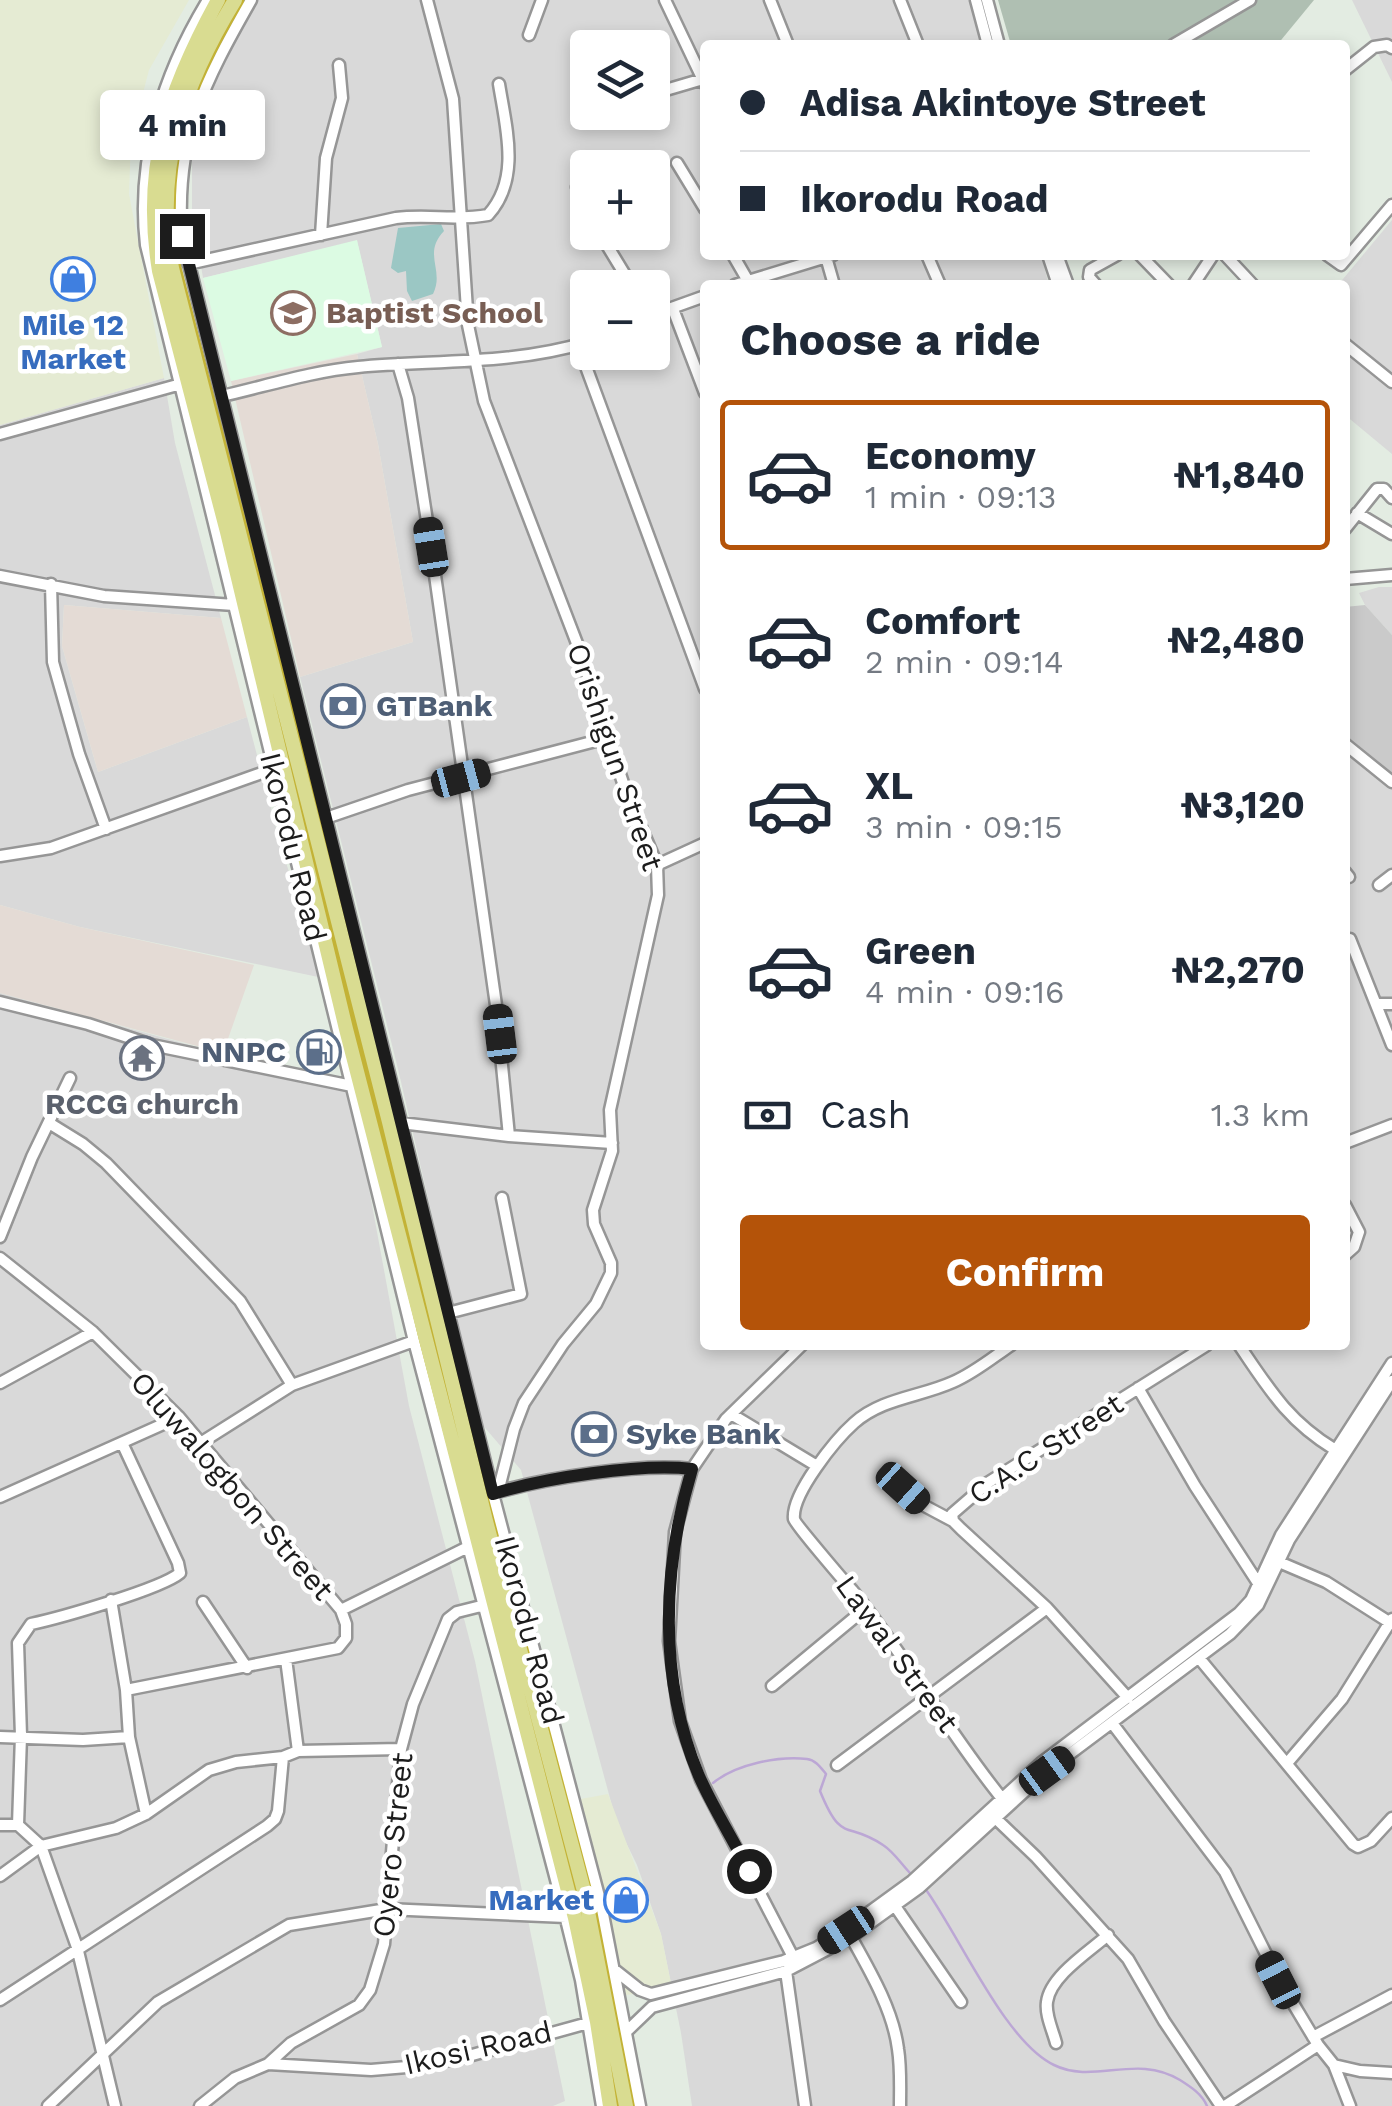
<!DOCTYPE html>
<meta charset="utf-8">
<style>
:root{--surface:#fff;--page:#f6f6f7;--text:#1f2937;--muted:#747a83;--line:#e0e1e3;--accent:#b45309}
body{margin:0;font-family:"Work Sans",sans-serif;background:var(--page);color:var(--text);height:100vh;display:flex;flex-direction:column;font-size:38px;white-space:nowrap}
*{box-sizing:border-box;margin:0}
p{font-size:32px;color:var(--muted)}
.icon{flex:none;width:55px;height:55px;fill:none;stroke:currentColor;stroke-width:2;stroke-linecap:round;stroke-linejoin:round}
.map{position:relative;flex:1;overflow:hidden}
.details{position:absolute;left:700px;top:280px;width:650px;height:1070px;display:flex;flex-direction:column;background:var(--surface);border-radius:10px;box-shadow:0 5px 15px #0003}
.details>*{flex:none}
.top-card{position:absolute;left:700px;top:40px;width:650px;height:220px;border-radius:10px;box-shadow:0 5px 15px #0003;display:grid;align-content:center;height:220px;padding:0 40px;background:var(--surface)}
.fabs{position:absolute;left:570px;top:30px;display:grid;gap:20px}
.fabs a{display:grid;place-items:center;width:100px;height:100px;border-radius:10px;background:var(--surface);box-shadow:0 5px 15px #0003;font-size:50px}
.end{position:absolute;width:45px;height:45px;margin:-22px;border:12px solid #1c1c1c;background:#fff;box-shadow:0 0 0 5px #fff}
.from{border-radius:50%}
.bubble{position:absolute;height:70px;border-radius:10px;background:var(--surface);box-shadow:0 5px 15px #0003;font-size:32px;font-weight:700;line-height:70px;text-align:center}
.car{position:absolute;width:30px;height:60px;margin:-30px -15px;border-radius:12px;box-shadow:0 0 8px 2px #0007;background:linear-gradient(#222 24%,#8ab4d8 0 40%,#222 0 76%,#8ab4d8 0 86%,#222 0)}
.top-card b{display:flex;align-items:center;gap:35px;height:95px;font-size:38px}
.top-card b+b{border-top:2px solid var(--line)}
.top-card i{width:25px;height:25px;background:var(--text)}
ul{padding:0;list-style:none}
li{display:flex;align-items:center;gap:30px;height:150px;margin:0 20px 15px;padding:0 20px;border:5px solid transparent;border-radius:10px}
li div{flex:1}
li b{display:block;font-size:38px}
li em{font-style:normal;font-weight:700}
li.current{border-color:var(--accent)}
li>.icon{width:90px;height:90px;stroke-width:1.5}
h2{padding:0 40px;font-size:45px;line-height:120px}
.pay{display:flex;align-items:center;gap:25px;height:110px;padding:0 40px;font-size:38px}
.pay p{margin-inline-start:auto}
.button{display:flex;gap:20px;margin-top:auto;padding:20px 40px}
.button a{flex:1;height:115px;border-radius:10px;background:var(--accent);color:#fff;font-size:40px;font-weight:700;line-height:115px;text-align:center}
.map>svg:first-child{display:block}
.residential{fill:#d9d9d9;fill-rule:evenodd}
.commercial{fill:#e5ebd3}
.industrial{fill:#e4dbd5}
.education{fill:#dcfbe3}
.religious{fill:#cacaca}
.construction{fill:#afbfb2}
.forest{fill:#9bc7c4}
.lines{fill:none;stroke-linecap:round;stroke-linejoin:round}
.stream{stroke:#bca7d5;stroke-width:2.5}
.minor-casing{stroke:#969696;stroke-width:15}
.highway-casing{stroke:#c3b236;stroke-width:19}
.minor{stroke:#fff;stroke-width:10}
.highway{stroke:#d9dc91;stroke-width:14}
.route{stroke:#1c1c1c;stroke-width:12}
.labels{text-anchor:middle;stroke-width:9;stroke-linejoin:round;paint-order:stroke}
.education-label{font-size:30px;font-weight:bold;fill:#785e54;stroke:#fff;text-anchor:start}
.shop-label{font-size:30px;font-weight:bold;fill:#366cbe;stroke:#fff}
.service-label{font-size:30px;font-weight:bold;fill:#4e5e75;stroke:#fff;text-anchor:start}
.street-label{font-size:30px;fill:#1c1c1c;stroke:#fff}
.worship-label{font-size:30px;font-weight:bold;fill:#5b616d;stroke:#fff}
</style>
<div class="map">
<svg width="1392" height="2106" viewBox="0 0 1392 2106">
<rect width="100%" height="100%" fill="#e3ece2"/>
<path class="residential" d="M257,0H977L988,45H705V255H1041L1049,285H705V1345H1345V745L1392,781V2106H692L681,2033L661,1934L637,1865L617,1824L521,1470L480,1422L398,1069L300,677L413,642L378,444L357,354L382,347L357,241L203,278L192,212V157L214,83ZM588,48H652V112H588ZM588,168H652V232H588ZM588,288H652V352H588Z
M1352,0H1392V82Z
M1392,220V454L1345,415V285H1338Z
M164,378L175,443L221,618L64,605L62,646L98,772L247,717L281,847L323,978L80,927L0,905V425Z
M1379,587H1392V635L1365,605L1359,593Z
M0,993L219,1053L350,1085L409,1406L475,1661L565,2101L553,2106H0Z"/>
<path class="commercial" d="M0,0H189L149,70L131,139L129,194L164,378L0,425Z
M608,1794L661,1934L672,1988L626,1995L581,1799Z"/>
<path class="industrial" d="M357,354L378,444L413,642L300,677L231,381Z
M64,605L221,618L247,717L98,772L62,646Z
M0,905L80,927L254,965L223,1053L0,993Z"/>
<path class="education" d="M357,240L382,347L231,381L203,278Z"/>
<path class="religious" d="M1365,605L1392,635V781L1345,745V607Z"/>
<path class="construction" d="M998,0H1314L1277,45H1011Z"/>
<path class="forest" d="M441,224L444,231C422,254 445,270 433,294L412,301L407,291L406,271L398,273L391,268L398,228Z"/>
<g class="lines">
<path class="stream" d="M713,1783C736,1764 778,1756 807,1759C816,1760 821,1768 826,1774L820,1791C842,1845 846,1820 883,1845C894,1852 902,1865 911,1874
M924,1887C959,1934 1004,2041 1054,2065C1094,2085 1136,2053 1180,2080C1191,2087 1202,2094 1207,2106"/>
<g class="minor-casing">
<path id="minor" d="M208,0C163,74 136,159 146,245L414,1341L559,1891L581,1980L602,2106
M251,0C205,81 174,139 182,236L493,1494L601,1904L640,2106
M427,0L453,99L468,325L484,401L578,646L625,789L657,865L658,895L610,1110L612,1151L593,1210L594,1224L611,1263V1273L596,1304L563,1344L524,1403L514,1429L498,1492
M665,0L705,84
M770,0L788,45
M900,0L918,45
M976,0L988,45
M987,0L999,45
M529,35L542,0
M1173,45L1250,0
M1345,70L1374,47L1387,45L1392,48
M652,94L703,79
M581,115L591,112
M677,163L705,209
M577,187L588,212
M599,232L633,288
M321,235L326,158L342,98L339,65
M733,255L748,281
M927,255L940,285
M1048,255L1058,285
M1057,255L1068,285
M1140,255L1169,285
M1225,255L1253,285
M1327,255L1341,265L1392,205
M826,257L834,285
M188,264L396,218C428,214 457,221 488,215C521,179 506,128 499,84
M735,285L833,255
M1096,285L1089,277L1090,270L1117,255
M1193,285L1213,255
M673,309L705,393
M652,315L705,296
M1345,344L1392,382
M578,345L705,689
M398,364L408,398L431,547L496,1005L509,1136
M222,396C266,386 313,371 358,367C435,360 512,365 588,342
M0,434L181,384
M1357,513L1392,534
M1345,529L1377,489H1384L1392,498
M0,576L104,596L234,605
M1345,579L1392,575
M51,584L53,662L79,754L106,829
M1345,744L1392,782
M326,818L408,790L607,738
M0,856L51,848L273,769
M657,865L705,843
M1345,872L1349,877
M1379,885L1392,875
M1350,939L1392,1045
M0,1002L88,1024L152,1045L352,1086
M1377,1004H1392
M49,1123L83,1144L106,1163L240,1301L292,1385
M401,1123L509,1136L612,1143
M1345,1143L1392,1125
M1345,1205L1359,1232L1354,1247L1345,1255
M0,1237L32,1157L70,1078
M0,1258L93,1332L179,1417L341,1610L346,1624V1638L338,1648L126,1690
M448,1313L521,1294L502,1198
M1239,1345C1269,1389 1287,1420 1334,1449
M0,1383L93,1332
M1138,1388L1195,1486L1258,1583
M731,1414L817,1466
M202,1442L292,1385L414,1341
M903,1489L921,1504L953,1521
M494,1493C546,1478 639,1463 692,1469
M0,1497L179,1417
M1279,1562L1326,1582L1392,1624
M111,1600L126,1690L129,1737L146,1814
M203,1602L247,1668
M341,1610L470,1546
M1199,1658L1353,1844L1358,1847L1371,1841L1392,1818
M286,1659L298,1751
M772,1686L866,1608
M1128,1698L1047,1608L961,1529L953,1521L952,1514L989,1482L1207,1345
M1112,1723L1225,1872L1279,1980L1318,2045L1334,2065L1350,2106
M0,1737L83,1740L129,1737
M1288,1762L1342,1699L1392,1619
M837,1765L1047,1608
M1004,1801C949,1734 907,1657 852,1590C844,1581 795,1524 794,1519C791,1494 836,1439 854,1423C882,1398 920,1397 953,1382C974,1373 992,1358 1011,1345
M991,1814L1036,1857L1128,1959L1164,2021L1221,2106
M0,1825H18L41,1846L77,1947L115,2106
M18,1825L21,1736L18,1643L31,1624C59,1618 161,1589 180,1573L178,1563L123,1445
M0,1876L41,1846L116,1828L146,1814L209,1770L236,1762L283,1757L298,1751L401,1749
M895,1906L961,2002
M851,1937C870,1971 893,2010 898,2049C901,2068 900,2087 900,2106
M793,1957L701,1780L680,1721L669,1641L675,1532L692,1469L726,1419L802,1345
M616,1971L640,1990L651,1994L784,1961L816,1948L846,1929L912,1881L1041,1763L1239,1613L1251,1600L1281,1535L1392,1363
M786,1971L805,2106
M0,2000L267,1826L275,1819L278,1811L283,1757
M627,2031L652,2007L786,1971L851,1937L919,1888L1047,1771L1230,1634L1258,1605L1289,1540L1392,1381
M1313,2037L1392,1995
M1056,2043C1053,2031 1045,2015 1047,2002C1050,1976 1090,1951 1108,1935
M268,2064L291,2043L359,2005L370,1990L384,1944L401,1749L413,1704L448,1619L457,1612L485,1605
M1334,2065L1360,2071L1392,2073
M48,2106L158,2002L289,1925L387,1909L566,1917
M200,2106L235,2078L268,2064L371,2070L419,2066L465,2057L588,2023
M1225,2106L1318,2045"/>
</g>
<g class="highway-casing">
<path id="highway" d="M218,0C168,91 142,166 159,271L227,532L346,1029L575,1918L597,2022L610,2106
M235,0C183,85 154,167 172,268L389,1122L486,1521L584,1891L626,2106"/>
</g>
<use href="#minor" class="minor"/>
<use href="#highway" class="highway"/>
</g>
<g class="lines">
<path class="route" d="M182,236L493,1494C544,1478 640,1463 692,1469C662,1569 658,1679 699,1776C713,1808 733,1839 749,1871"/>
</g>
<defs>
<g id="shop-ring" transform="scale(2.25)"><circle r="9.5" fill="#fff" stroke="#3f7fe0" stroke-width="1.5"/><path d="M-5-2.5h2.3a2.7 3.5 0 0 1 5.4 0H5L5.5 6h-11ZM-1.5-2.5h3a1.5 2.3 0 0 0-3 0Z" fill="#3f7fe0"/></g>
<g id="school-ring" transform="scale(2.25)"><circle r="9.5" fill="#fff" stroke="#8d6e63" stroke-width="1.5"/><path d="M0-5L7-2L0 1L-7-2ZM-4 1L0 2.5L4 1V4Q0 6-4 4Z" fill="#8d6e63"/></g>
<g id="bank-ring" transform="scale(2.25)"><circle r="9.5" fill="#fff" stroke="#5c6f8a" stroke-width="1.5"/><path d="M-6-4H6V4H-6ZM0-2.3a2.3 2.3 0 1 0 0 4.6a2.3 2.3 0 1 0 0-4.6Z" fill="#5c6f8a"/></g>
<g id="fuel-ring" transform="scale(2.25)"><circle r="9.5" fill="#fff" stroke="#5c6f8a" stroke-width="1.5"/><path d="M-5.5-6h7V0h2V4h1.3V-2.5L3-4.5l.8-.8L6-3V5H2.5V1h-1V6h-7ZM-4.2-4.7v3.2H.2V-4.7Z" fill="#5c6f8a"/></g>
<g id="temple-ring" transform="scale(2.25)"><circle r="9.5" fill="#fff" stroke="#6b7280" stroke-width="1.5"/><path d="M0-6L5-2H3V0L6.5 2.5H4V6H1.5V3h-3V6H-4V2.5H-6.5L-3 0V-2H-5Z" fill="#6b7280"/></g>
</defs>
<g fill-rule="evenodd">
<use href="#shop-ring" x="73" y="279"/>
<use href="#school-ring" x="293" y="313"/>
<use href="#bank-ring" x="343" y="706"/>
<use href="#fuel-ring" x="319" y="1052"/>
<use href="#temple-ring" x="142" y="1058"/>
<use href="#bank-ring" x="594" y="1434"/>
<use href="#shop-ring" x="626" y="1900"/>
</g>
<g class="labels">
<g class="education-label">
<text x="326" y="323">Baptist School</text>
</g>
<g class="shop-label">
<text x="73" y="335">Mile 12<tspan x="73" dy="34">Market</tspan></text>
<text x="594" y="1910" text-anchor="end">Market</text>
</g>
<g class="service-label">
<text x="376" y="716">GTBank</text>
<text x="286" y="1062" text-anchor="end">NNPC</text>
<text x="626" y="1444">Syke Bank</text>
</g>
<g class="street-label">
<text transform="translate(615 757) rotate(71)" y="10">Orishigun Street</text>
<text transform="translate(293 847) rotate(76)" y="10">Ikorodu Road</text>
<text transform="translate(1046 1449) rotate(-33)" y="10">C.A.C Street</text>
<text transform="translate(232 1486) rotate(49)" y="10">Oluwalogbon Street</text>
<text transform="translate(529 1630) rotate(75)" y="10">Ikorodu Road</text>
<text transform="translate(897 1654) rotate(54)" y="10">Lawal Street</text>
<text transform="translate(393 1845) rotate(-84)" y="10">Oyero Street</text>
<text transform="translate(478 2048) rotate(-13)" y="10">Ikosi Road</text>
</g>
<g class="worship-label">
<text x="142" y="1114">RCCG church</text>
</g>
</g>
</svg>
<div class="fabs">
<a><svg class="icon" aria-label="layers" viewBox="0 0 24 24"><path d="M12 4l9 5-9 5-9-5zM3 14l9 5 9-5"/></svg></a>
<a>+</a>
<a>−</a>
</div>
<i class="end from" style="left:749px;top:1871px"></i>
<i class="end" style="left:182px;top:236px"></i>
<div class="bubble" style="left:100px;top:90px;width:165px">4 min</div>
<i class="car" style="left:431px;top:547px;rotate:351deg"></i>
<i class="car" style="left:461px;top:778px;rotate:75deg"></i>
<i class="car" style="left:500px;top:1034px;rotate:353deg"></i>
<i class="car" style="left:903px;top:1488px;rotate:132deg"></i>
<i class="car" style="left:1047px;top:1771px;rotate:54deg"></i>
<i class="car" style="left:846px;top:1930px;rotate:237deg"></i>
<i class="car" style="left:1278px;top:1980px;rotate:333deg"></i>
<div class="top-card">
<b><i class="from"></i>Adisa Akintoye Street</b>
<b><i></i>Ikorodu Road</b>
</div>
<section class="details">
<h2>Choose a ride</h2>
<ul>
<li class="current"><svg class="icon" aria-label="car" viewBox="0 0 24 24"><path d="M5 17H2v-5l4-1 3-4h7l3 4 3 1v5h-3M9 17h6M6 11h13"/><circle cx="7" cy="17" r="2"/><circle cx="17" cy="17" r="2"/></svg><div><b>Economy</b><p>1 min · 09:13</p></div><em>₦1,840</em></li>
<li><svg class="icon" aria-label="car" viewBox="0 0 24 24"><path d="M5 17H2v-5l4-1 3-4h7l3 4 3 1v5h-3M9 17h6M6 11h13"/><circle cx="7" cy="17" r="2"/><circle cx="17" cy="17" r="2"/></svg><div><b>Comfort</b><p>2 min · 09:14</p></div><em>₦2,480</em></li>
<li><svg class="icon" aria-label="car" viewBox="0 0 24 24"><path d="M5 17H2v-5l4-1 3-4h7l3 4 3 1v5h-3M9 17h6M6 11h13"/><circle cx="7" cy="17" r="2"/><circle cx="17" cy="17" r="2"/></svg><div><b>XL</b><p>3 min · 09:15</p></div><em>₦3,120</em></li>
<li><svg class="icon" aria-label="car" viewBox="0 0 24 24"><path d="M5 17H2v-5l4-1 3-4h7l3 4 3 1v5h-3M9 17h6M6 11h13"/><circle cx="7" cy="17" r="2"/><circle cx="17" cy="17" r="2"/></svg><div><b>Green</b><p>4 min · 09:16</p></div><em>₦2,270</em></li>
</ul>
<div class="pay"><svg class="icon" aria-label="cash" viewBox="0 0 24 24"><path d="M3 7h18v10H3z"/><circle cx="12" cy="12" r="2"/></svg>Cash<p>1.3 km</p></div>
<div class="button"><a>Confirm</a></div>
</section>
</div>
